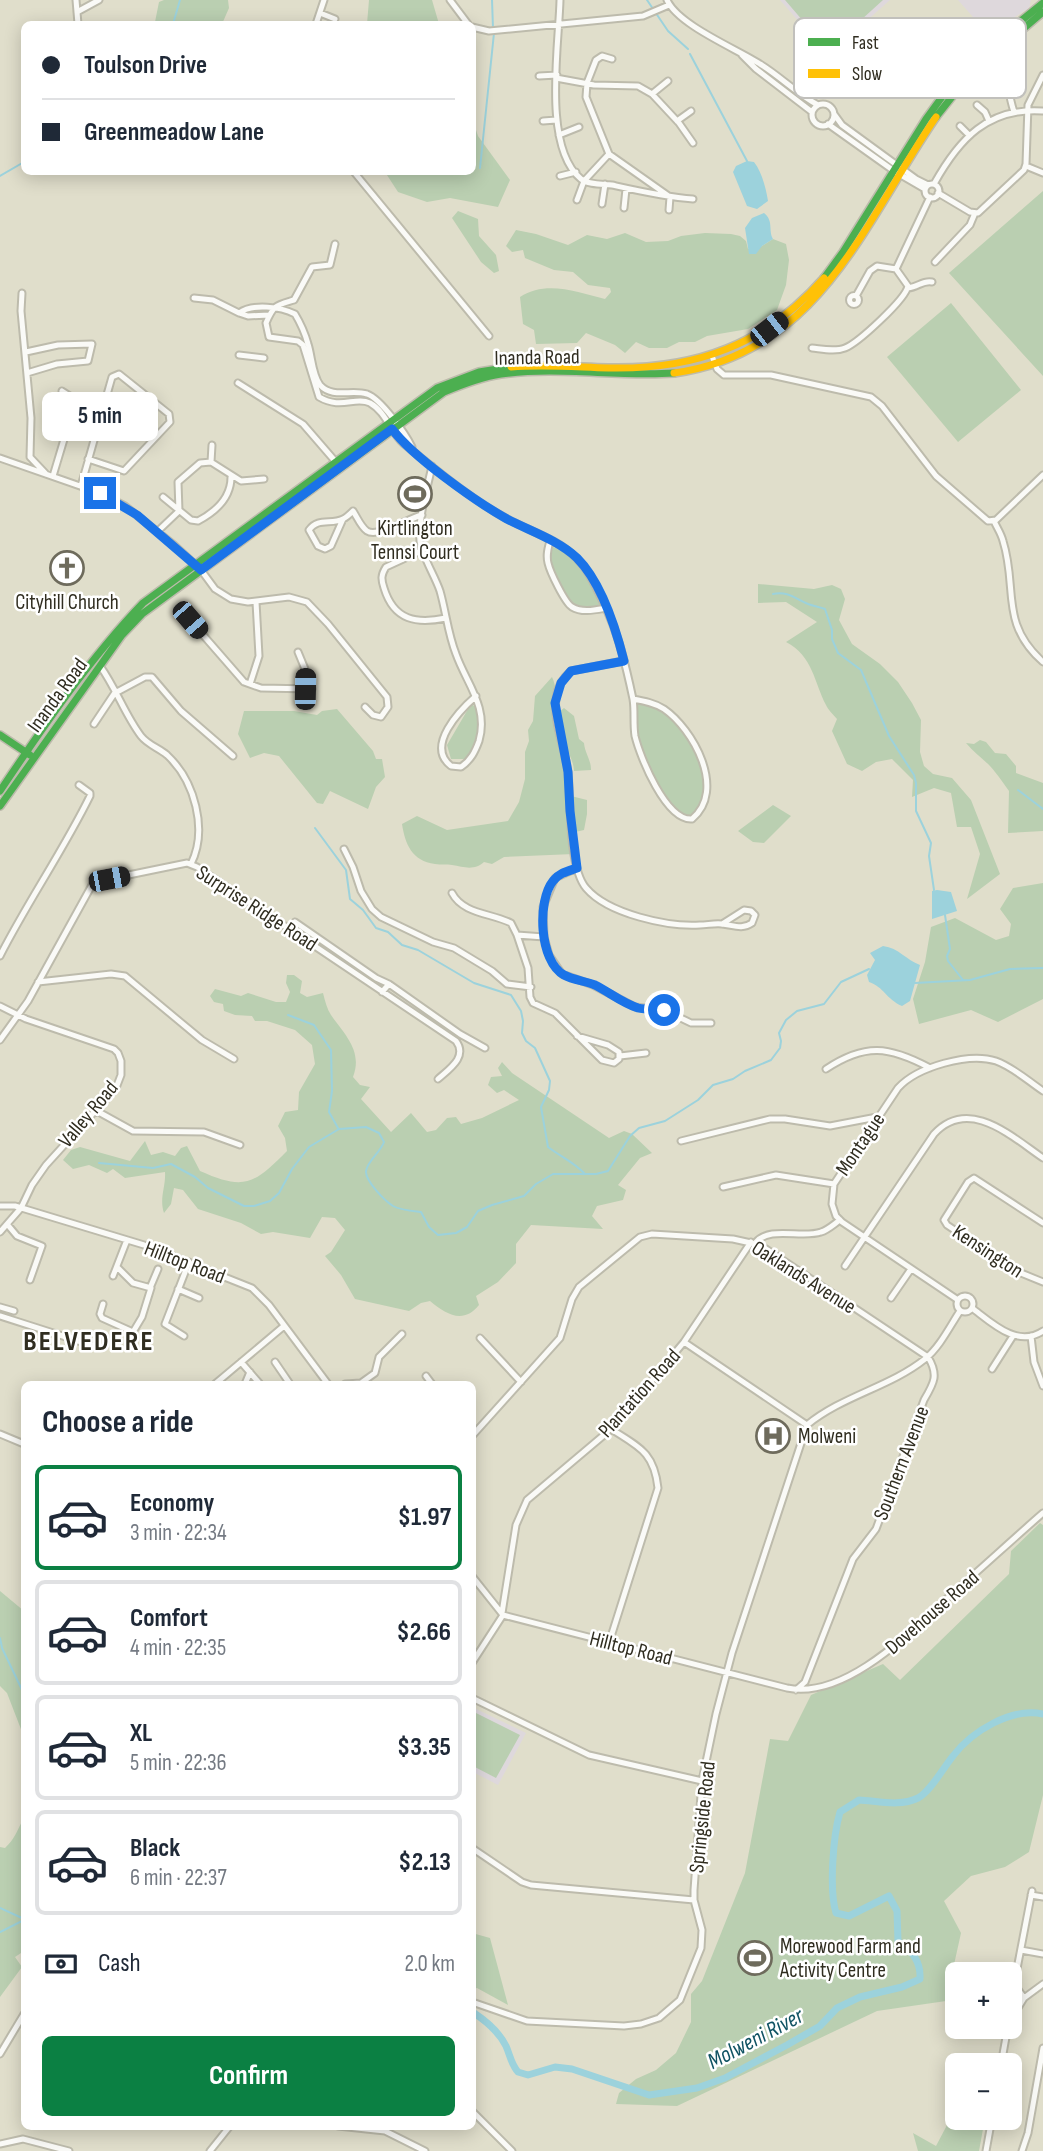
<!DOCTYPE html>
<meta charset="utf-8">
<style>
:root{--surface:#fff;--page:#f6f6f7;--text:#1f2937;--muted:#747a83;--line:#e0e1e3;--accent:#0b8043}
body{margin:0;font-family:"Sofia Sans Condensed",sans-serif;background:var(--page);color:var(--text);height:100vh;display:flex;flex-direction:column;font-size:26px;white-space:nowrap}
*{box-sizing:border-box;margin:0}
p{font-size:23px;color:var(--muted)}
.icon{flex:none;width:38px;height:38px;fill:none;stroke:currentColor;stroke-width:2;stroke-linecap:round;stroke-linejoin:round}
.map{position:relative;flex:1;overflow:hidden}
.panel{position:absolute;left:21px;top:1381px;width:455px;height:749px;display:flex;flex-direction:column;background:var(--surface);border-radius:10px;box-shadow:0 4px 18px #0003}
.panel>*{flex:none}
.guide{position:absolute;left:21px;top:21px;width:455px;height:154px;border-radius:10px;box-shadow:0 4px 18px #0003;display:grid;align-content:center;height:154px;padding:0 21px;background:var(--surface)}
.fabs{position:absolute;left:945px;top:1962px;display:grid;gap:14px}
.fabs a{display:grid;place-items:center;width:77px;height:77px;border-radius:10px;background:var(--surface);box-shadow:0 4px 18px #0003;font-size:35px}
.end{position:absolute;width:32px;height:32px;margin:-16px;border:9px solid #1a73e8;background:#fff;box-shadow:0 0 0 4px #fff}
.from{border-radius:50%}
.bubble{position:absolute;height:49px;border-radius:10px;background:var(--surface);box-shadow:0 4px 18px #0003;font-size:23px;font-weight:700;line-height:49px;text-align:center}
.car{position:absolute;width:21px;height:42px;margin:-21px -10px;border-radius:9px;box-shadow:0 0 5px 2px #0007;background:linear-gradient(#222 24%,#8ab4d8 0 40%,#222 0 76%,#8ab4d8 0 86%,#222 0)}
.guide b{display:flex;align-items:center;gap:24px;height:66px;font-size:26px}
.guide b+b{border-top:2px solid var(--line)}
.guide i{width:18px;height:18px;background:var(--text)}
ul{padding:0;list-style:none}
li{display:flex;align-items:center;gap:21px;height:105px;margin:0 14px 10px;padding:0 7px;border:4px solid var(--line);border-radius:10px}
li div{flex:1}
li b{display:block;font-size:26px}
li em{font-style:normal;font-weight:700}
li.active{border-color:var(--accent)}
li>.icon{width:63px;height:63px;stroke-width:1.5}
h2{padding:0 21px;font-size:32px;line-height:84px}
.pay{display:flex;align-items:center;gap:18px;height:77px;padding:0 21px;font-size:26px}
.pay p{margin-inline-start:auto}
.action{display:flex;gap:14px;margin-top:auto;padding:14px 21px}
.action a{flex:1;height:80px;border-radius:10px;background:var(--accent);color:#fff;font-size:28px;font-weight:700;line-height:80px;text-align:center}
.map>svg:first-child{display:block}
.education{fill:#ded8dc}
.green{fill:#bacfb1}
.water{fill:#9cd2dc}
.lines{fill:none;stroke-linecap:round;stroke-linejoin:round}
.stream{stroke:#9cd2dc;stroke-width:2}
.river{stroke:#9cd2dc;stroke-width:7}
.street-casing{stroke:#bdbbac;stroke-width:9}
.fast-casing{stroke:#bdbbac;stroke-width:10}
.slow-casing{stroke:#bdbbac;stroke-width:10}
.street{stroke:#fafaf7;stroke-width:5}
.fast{stroke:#4caf50;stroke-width:7}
.slow{stroke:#ffc107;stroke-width:7}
.route{stroke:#1a73e8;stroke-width:9}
.labels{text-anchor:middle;stroke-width:5;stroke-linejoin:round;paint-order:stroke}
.street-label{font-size:21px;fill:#302d20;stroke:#fff}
.poi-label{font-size:21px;fill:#302d20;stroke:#fff}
.water-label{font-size:23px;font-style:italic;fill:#105363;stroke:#fff}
.district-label{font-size:28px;font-weight:bold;letter-spacing:2px;fill:#302d20;stroke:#fff}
.key{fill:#fff;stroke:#c1c0bc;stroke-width:2}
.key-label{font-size:19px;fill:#302d20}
</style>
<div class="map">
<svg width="1043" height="2151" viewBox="0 0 1043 2151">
<rect width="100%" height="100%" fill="#e0decb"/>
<path class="education" d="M780,0H890L828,55Z
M958,0H1031L1029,8L988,34Z
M472,1707L526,1733L498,1785L473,1772Z"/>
<path class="green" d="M164,0H228L229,8L222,24H152L155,22L159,2Z
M369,0H432L439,24H367Z
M785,0H883L828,50Z
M473,121L478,136L510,180L498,207L450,198L427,202L398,192L385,172H472Z
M1043,191V376L949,273Z
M458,211L478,219L479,236L496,255L499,271L494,273L481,262L452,218Z
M516,230L536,234L568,245L587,235L607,239L625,233L646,242L668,241L681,236L705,233L731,234L740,236L746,241L748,249L762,246L773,239L786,244L789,260L786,285L777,310L748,329L707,336L695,342H679L667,348H649L636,342L625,353L615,345L586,333L577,343L536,344L534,330L523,324L520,297C546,280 577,292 605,299L611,292L610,288L588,285L573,272L554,270L525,258L523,250L512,252L506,246Z
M951,303L1021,390L958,442L887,357Z
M553,547L572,553L593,582L601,609L570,606L548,563Z
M758,584L814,589L832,585L841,589L845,599L839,620L852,644L880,664L898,682L912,703L921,720L920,752L924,766L933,774L952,778L971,800L1000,874L967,899L980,854L971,827H957L951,793L934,788L912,797L913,780L892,759L876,762L862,771L847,764L832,731L837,719C833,714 828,710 826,705C814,682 813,656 786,642L817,622L786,602L758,603Z
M552,677C558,690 553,692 554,704C556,736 568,761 567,795L587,800V814L584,830L571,833L574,854L504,857L492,864L484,862C474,871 464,867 452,865C447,864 441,865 435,864C412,861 405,844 402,824L417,816L447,830L508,821L519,802L525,779V752L529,741L528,730L533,721L535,696Z
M637,702C647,704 659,706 668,712C681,722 694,741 700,756C707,775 706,811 684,818C665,796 646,771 639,741C637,729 637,715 637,702Z
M471,704L476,707L481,718L470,759H451L447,745Z
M564,708L574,716L579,739L584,743C585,754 591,759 591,770L574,771C573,754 560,743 561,728C561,720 563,719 559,712Z
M337,709L373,751L376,759H382L385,777L376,787L368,809L330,791L323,804L317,803L279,756L264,753L250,758L238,734L244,711H294L317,715L322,711Z
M980,740L986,742L995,753L1006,754L1016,766V773L1043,783V831L1008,833L1009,791C1004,784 1000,778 995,772C987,761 975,754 966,743L974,744Z
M773,805L791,816L764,843L753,842L738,831Z
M1043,883V999L998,1022L971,1010L919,1024L913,999L925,962L931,927L955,918L996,940L1009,936L1011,924L1000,909L1013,888Z
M287,975H294L302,981L300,993L307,997L323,993C325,1001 327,1009 331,1015C345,1035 363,1051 353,1077L360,1085L370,1087L361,1099L391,1132L411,1113L427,1132L436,1130L447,1118L456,1117L461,1124L482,1118L519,1100L504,1090L497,1093L488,1085L491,1077L502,1076L498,1068L502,1062L512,1073L609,1138L624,1131L632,1134L652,1153L640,1158L618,1185L626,1190L623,1200L597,1206L592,1216L603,1229L531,1225L516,1244V1263L498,1282L476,1296L479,1305C463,1325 446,1314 430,1301L421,1303L409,1311L355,1299L341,1275L325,1256L331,1252L345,1230L335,1218L322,1217L310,1238L273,1232L261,1234L241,1223L198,1209L183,1190L174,1188L171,1204L164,1213C159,1198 166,1187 165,1172L125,1178L113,1169L107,1173L89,1165L73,1169L63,1160L71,1150L80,1147L130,1161L145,1141L151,1155L163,1152L175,1156L181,1148L187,1146L200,1171C245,1191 254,1184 287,1151L285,1138L278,1126L285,1112L298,1110L299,1092L315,1064L312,1045L295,1030L267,1021H255L252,1016L235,1015L224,1011L223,1004L214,1002L210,996L215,989L241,996L248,993L276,1002H286L290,992L286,983Z
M1040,1523L1043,1525V1795L1029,1852L1005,1867L971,1876L944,1901L961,1933L946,2001L877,2011L677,2106L616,2104L619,2093L636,2079L656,2070L676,2053L691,2022V1994L702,1981L745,1873L770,1739L788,1741L811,1695L883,1664L900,1680L1009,1574L1011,1551Z
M0,1591L24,1611V1737L7,1693L0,1686Z
M472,1711L520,1735L496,1778L473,1766Z
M24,1818V1951L15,1957L22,1967L0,1997V1847L5,1848C15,1839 17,1830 24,1818Z
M472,1933L490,1938L508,2005L477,1988L473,1989Z
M956,2108L957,2118H985L979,2151H918L913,2133L936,2146Z"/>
<path class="water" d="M747,161L754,162C762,172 766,189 768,201L757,209L747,206L733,172L736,166Z
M764,213C774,221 768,230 773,239L762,246L756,254H749L745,228L752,218Z
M937,890L951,892L957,911L932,919V891Z
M883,946C899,948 906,960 920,965L910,1001L902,1006C886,999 884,987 869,982L867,975L875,960L870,953Z"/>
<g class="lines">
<path class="stream" d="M492,0L493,28
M647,0L668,31L688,49
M173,24L180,0
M690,54L747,161
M480,168L494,33
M0,176L24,162
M773,594C789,591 795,599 808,604C813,606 820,607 825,609L832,630V639L838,653L861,670L889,736L914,775L916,783V811L931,843L929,856L934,890
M1018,790L1043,809
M315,828L346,870L350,899L363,910L376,928L388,932L402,945L418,950L474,983L511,995L521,1011L523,1021L522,1033L526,1041L535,1048L550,1081L549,1090L541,1107L548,1147C561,1157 574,1162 585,1174
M945,915L950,949L947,956L948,961L963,980
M915,983L970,980L1010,969L1043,968
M288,1015L314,1025L331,1050L332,1091L329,1112L338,1128
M99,1163L153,1168L171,1164L195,1177L208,1188L244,1206H254L270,1201L279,1193L292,1169L309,1147L339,1129L366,1127L379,1133L384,1142C380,1153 368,1160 366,1171C365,1181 385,1201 393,1206C400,1210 412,1211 421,1212L429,1227L438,1235L456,1233L467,1227L478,1211L492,1205L524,1196L536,1184L553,1174H596L608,1171L630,1136L639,1128L665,1121L698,1100L713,1085L733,1079L745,1071L771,1060L780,1048L781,1041L779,1033L786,1020L797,1011L824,1004L841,982L869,969
M0,1638L2,1648L24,1694
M0,1908L24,1919
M0,1932L24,1920"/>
<path class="river" d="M474,2013C486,2021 499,2032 506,2046C510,2055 511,2064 518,2072L528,2075L555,2067L572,2069L649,2095L697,2088L725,2078L787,2045L820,2026L837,2008L860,1997L902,1987L920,1979C921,1961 912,1951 898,1941L897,1911L889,1896L849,1916L836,1913C829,1890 833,1836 840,1812L859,1800C878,1801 900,1807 918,1798C930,1792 944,1767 953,1756C972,1731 1012,1707 1043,1714"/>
<g class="street-casing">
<path id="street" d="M76,0L78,24
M450,0L468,24
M560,0C559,45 542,147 581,179C588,185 603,184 612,185C639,191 665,197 693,199
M667,0C678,25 737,49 760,64C780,76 797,94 818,105
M77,12L99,0
M320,13L335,19
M316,24L324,0
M472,27L489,31L643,16L669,5
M742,55L756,69L812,112
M612,59L602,56L596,60L587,83L586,97L609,154L670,197L669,210
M1010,67C1007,84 1009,96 1014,112
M539,76L557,75
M556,78L594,85L638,86L652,94L679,123L693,143
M652,94L668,81
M812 115a11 11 0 1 1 22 0a11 11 0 1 1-22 0Z
M977,105L985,112L989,121
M834,114L842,125L916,179L928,185
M543,121L556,120
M677,121L691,111
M828,124L894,171L925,189
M960,126L969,135
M559,135L579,127
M1026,166L1043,173
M354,172L489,336
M560,176L576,172
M934,184C959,139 988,107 1043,111
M925 191a7 7 0 1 1 14 0a7 7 0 1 1-14 0Z
M938,193L970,212L978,213L1024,170L1026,164L1028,105L1043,75
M577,200L584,181L609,154
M602,204L605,184
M624,208L626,189
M335,244L330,265L312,267L294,300C277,305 274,304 266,323L269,337L298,341L303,345L319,397C341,410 355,396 370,403C386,412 391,433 404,444C435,469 467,496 502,516C524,529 553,537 572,554C587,567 595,585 603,602C618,632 626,666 633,699C635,711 633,723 635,736C640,757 666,821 692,819C727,790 693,729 664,709C655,703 644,701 633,699
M935,262L970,225L975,213
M896,269L930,197
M908,288C918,287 923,280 932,282
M22,293L21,311L31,418L30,457L46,474
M849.5 300a4.5 4.5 0 1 1 9 0a4.5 4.5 0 1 1-9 0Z
M194,298L213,300L239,313C253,303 281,307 295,314C301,324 305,333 308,344C312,356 312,374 320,385C333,399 351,389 367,394C381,399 405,433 412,447
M239,313L248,316L269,315
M812,348C822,349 835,352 845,348C858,343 906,299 908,286L896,269L877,266L870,271L856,296
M26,352L58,345L92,344L88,361L57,364L27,373
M239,355L264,358
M712,356L717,369L724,375H771L871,397L882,406L936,476L988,521L996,520L1043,475
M238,383L303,424L335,461
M0,458L100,493L125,506L174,545L201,570L215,589L231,599L248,602L289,597L307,602L328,624L387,697L388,707L381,717L373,715L365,707
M211,462L212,445
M432,466C427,490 418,517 420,541C422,556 435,576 440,591C446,612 448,634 456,654C466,683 489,707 479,741C475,752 471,760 461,767L451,766C425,746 460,710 476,696
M53,476L74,406L73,398L62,391
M81,486L112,377L119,374L169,414L170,422L124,471L88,459
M163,497L191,520L198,521C215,512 231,498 231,477
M343,519L331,546L325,549L318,546L309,530C318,517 331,525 343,519C347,517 350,514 353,511C357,517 361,527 367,531C378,538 409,518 422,515
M994,521C997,528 1001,533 1003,541C1018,588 999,623 1043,662
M158,531L179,511L178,482L200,463L211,462L241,481L264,479
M550,541C548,548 546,555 548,563C550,572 565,603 572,607C582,613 595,610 606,608
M423,550L386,567C381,575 381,579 384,588C394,621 417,624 446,618
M190,620L244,682L261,688L312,689
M298,652L305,669V689
M623,661L571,671C563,678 557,688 556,698C553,722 565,749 568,772C571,800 568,867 586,888C608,914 668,927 700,925C707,925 715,923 722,924C733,925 742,930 752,923L755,915L751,911L744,910L722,924
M100,666C116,688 125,715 141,736C148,745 159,748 167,755C195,781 208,830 191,864
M250,684L259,656L256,602
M117,692L145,677H152L181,711L233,756
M94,724L116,691
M344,849L353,867L361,891L372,909L381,917L433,942L454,948L492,971L507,984L531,987
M577,868L555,878L543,907L544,937L549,955L562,974L593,985L635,1007L664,1010L691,1023H711
M452,893C463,914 491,913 511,923L517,935L544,937
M295,922L376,978L389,984L382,992
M517,935L528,968L530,997L533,1003L555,1013L602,1060L614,1063L619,1059V1052L608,1045L577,1036
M0,956C28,901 63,851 90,796V793L79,785
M38,982L111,974L125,976L202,1040L234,1059
M389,984L460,1034L485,1048
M0,1006L26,1019L114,1049L118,1053L121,1061V1075L116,1088L46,1165L32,1185L21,1208L0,1232
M0,1040L28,1001L92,885L109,879L187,863L197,867L456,1041C468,1057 449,1069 438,1079
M620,1056L646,1053
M826,1069C865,1043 889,1046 930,1068
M95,1110L133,1131L204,1132L240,1145
M681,1141L770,1119H785L830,1126L877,1117
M723,1187L776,1175L834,1184
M0,1206H15L144,1245L252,1288L269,1305L328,1384
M1043,1223L974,1178L968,1182L944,1220L947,1225L1016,1271L1043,1282
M7,1224L17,1236L42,1246L30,1280
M755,1243C770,1225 801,1239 821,1232C828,1230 834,1224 840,1220
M845,1266L934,1134C969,1096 1012,1137 1043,1158
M113,1276L127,1240
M150,1288L158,1269
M178,1289L199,1298
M957 1304a8 8 0 1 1 16 0a8 8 0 1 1-16 0Z
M891,1298L911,1269
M958,1300L842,1222L836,1216L832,1204L834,1184L898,1088C917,1067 969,1052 996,1061C1013,1067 1028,1081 1043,1091
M103,1304L100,1314L102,1318L133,1332L142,1317L151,1288L133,1283L117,1267
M0,1307L14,1311
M972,1308C992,1323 1017,1348 1043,1331
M0,1316L97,1347
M184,1336L165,1324L189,1262
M1031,1336L1034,1362L1043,1386
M480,1338L521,1382
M684,1342L807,1425C842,1396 890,1387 925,1359C940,1347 950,1326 960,1311
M241,1362L260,1384
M275,1362L290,1384
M992,1369L1013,1336
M426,1376L432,1384
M215,1384L284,1326
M245,1384L250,1372
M345,1384L361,1383L375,1373L379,1357L402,1334
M0,1434L24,1444
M472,1436L560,1338L572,1299L579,1287L640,1237L652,1234L733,1239L760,1245L928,1357C939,1375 934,1383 924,1400L876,1529L853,1559L805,1682L796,1690
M472,1576L503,1615L787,1688C847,1700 913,1629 954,1592C984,1566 1013,1539 1043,1513
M502,1613L516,1525L527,1500L604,1435L622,1416L684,1342L751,1242
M609,1643L658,1488C654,1452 639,1447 611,1429
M472,1663L503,1615
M472,1698L589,1755L702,1781
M472,1848L522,1882L531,1885L694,1900
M1031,1895L1043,1897
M1021,1950L1043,1954
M1024,1998L1017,1988L1016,1974L1032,1891
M472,2002L527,2021L624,2026L641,2024L659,2018L680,2000L701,1948L702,1930L694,1900V1890L702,1781L716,1714L732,1653L807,1425
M1010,2021L1024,1998L1043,1984
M0,2054L24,2014
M1001,2065L1008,2026
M472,2111L512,2151
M338,2126L385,2131L425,2151
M0,2144L23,2139L69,2151
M210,2151L230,2126
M986,2151L992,2118
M1022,2151L1028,2133L1043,2048"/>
</g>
<g class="fast-casing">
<path id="fast" d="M936,117L970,74L1043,12
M824,278L843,252L926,119L947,90L985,50L1043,3
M0,735L30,755
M0,791C43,727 90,658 143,603L437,388L479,372L511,367
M0,806L122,635L142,614L444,392C463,384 481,377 501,374C558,366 617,377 674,373"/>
</g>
<g class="slow-casing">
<path id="slow" d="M511,367C543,364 575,367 608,368C696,370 765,345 824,278
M674,373C819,353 864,222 936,117"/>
</g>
<use href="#street" class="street"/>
<use href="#fast" class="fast"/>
<use href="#slow" class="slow"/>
</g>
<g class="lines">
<path class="route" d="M100,493L137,515L201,570L392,429C413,457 475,501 507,519C530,531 558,540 577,558C601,582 616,629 624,661L571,671L561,683L555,703L568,772L570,811L577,868C568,871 559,873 553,881C537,901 539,961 564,975C573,980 585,981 595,985C609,992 622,1003 638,1008C646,1010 655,1009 664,1010"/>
</g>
<defs>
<g id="stadium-ring" transform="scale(1.75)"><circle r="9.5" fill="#fff" stroke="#6e6b5c" stroke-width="1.5"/><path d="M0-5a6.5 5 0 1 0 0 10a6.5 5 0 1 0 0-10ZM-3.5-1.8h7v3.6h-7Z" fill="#6e6b5c"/></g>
<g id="church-ring" transform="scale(1.75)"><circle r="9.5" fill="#fff" stroke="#6e6b5c" stroke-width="1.5"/><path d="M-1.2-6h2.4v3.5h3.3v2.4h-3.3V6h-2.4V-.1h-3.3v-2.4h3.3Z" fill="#6e6b5c"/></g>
<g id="hospital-ring" transform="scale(1.75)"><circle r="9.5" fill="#fff" stroke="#6e6b5c" stroke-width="1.5"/><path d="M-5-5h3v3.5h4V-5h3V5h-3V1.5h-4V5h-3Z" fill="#6e6b5c"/></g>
</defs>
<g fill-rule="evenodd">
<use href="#stadium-ring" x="415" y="494"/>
<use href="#church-ring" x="67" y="568"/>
<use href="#hospital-ring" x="773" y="1436"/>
<use href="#stadium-ring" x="755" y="1958"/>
</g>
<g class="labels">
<g class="street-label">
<text transform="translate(537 357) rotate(-1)" y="7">Inanda Road</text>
<text transform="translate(57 695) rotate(-54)" y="7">Inanda Road</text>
<text transform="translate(257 908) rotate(33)" y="7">Surprise Ridge Road</text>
<text transform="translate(88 1114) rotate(-50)" y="7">Valley Road</text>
<text transform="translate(860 1144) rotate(-56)" y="7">Montague</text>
<text transform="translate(988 1251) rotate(33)" y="7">Kensington</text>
<text transform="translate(185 1262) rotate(21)" y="7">Hilltop Road</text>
<text transform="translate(804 1277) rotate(32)" y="7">Oaklands Avenue</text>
<text transform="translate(639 1393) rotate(-48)" y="7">Plantation Road</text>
<text transform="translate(901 1463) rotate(-69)" y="7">Southern Avenue</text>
<text transform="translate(932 1612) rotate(-41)" y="7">Dovehouse Road</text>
<text transform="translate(631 1648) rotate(14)" y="7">Hilltop Road</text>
<text transform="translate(702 1817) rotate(-84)" y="7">Springside Road</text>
</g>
<g class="poi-label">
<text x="415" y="535">Kirtlington<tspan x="415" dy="24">Tennsi Court</tspan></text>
<text x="67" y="609">Cityhill Church</text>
<text x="798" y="1443" text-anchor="start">Molweni</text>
<text x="780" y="1953" text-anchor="start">Morewood Farm and<tspan x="780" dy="24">Activity Centre</tspan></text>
</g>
<g class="water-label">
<text transform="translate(755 2038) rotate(-28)" y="8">Molweni River</text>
</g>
<g class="district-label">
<text x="89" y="1350">BELVEDERE</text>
</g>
</g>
<rect x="794" y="18" width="232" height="80" rx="10" class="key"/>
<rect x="808" y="38" width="32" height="8" fill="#4caf50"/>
<rect x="808" y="69" width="32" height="9" fill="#ffc107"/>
<g class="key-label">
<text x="852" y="49">Fast</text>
<text x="852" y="80">Slow</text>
</g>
</svg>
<div class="fabs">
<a>+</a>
<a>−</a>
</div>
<i class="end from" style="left:664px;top:1010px"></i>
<i class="end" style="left:100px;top:493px"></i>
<div class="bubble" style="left:42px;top:392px;width:116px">5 min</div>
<i class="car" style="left:769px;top:329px;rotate:52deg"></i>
<i class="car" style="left:190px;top:620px;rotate:139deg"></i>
<i class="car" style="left:305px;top:689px;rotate:1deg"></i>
<i class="car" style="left:109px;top:879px;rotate:79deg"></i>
<div class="guide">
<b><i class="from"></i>Toulson Drive</b>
<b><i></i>Greenmeadow Lane</b>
</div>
<section class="panel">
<h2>Choose a ride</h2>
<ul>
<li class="active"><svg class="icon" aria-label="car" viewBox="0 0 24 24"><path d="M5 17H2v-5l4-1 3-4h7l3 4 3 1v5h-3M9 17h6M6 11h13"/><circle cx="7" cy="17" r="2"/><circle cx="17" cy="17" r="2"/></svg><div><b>Economy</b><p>3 min · 22:34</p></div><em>$1.97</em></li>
<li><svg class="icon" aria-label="car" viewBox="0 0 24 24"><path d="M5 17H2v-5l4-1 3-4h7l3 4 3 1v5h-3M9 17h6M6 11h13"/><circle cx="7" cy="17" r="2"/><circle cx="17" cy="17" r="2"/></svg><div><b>Comfort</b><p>4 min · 22:35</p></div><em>$2.66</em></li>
<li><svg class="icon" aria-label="car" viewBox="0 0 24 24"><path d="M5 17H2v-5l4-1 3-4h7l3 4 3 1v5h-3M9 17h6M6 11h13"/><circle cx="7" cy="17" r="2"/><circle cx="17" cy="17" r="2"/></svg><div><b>XL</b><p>5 min · 22:36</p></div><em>$3.35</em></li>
<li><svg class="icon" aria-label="car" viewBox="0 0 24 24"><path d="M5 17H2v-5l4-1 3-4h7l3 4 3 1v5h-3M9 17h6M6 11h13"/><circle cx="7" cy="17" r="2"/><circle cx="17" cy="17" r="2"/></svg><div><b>Black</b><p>6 min · 22:37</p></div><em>$2.13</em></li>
</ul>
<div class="pay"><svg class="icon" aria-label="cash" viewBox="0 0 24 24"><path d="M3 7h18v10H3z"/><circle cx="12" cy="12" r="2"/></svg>Cash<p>2.0 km</p></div>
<div class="action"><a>Confirm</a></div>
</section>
</div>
